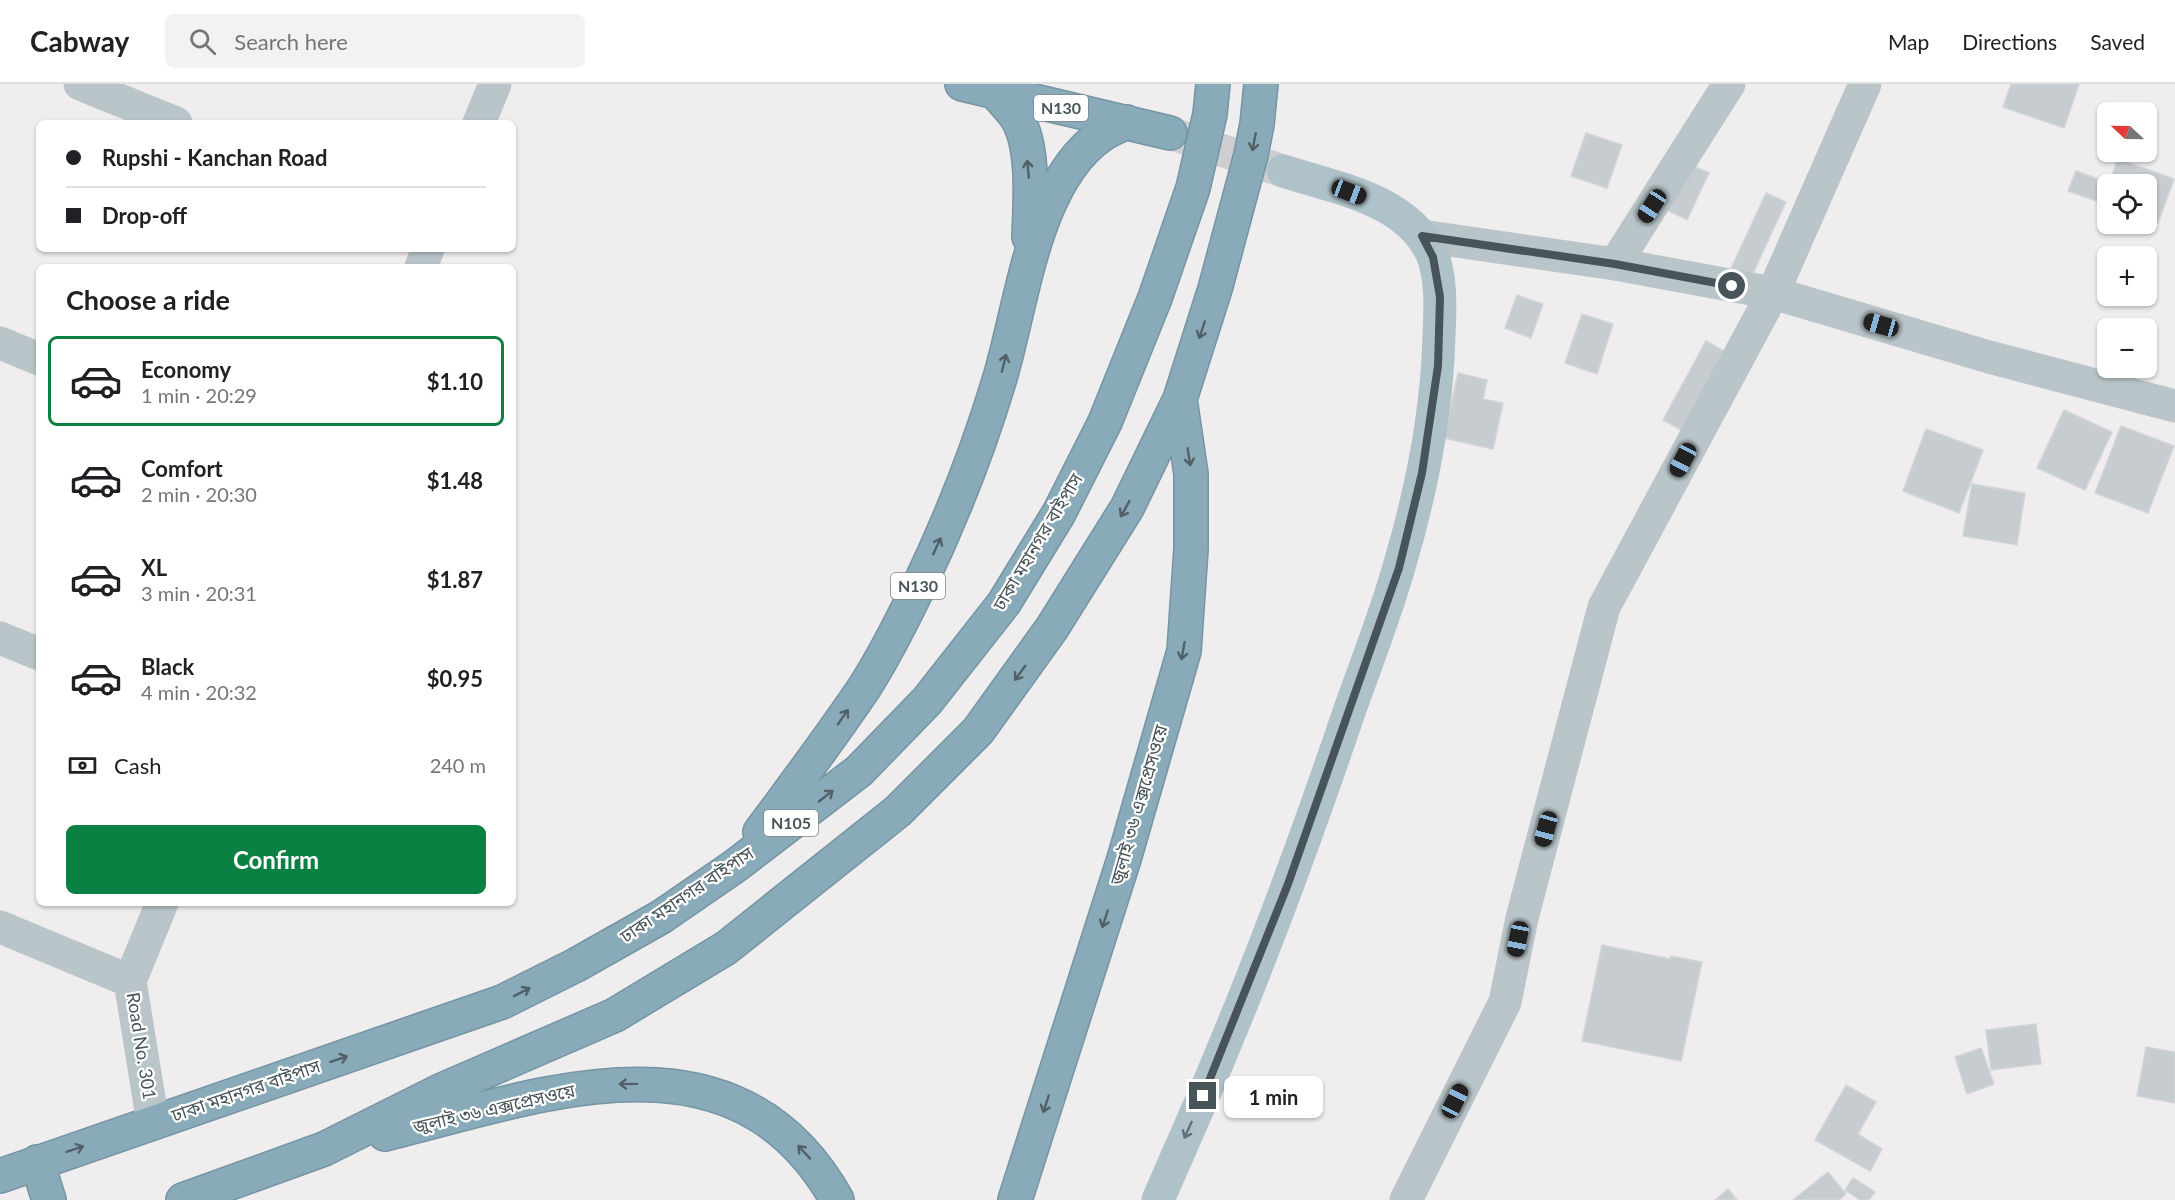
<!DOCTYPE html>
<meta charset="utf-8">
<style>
:root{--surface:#fff;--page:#f2f2f2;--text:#202124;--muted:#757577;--line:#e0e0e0;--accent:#0b8043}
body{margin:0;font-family:Lato,"Noto Sans Bengali",sans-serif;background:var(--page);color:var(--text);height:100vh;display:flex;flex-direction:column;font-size:22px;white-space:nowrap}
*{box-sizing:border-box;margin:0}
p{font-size:20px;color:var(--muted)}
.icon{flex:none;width:33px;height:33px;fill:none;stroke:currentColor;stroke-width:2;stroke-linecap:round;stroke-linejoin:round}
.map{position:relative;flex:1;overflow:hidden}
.panel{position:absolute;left:36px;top:180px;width:480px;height:642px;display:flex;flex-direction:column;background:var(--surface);border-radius:9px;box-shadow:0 2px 4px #0004}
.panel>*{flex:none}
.hud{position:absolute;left:36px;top:36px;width:480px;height:132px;border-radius:9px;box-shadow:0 2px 4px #0004;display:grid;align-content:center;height:132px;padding:0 30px;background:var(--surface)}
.needle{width:39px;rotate:292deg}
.tools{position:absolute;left:2097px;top:18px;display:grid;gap:12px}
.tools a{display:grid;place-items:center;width:60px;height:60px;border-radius:9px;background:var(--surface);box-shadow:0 2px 4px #0004;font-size:30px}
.end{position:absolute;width:27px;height:27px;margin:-14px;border:8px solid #475459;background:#fff;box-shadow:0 0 0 3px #fff}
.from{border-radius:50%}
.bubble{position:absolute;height:42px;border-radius:9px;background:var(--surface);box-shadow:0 2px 4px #0004;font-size:20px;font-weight:700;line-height:42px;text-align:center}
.car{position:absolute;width:18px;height:36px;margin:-18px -9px;border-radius:8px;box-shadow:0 0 4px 2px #0007;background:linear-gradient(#222 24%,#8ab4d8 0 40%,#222 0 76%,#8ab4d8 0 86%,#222 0)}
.hud b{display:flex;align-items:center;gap:21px;height:57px;font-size:22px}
.hud b+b{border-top:2px solid var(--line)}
.hud i{width:15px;height:15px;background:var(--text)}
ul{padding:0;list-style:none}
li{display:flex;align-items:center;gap:18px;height:90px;margin:0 12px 9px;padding:0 18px;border:3px solid transparent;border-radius:9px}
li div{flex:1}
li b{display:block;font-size:22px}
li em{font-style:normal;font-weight:700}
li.current{border-color:var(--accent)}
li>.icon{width:54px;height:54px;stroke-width:1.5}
h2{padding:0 30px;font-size:27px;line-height:72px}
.pay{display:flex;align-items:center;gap:15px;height:66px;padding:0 30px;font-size:22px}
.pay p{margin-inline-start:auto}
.primary-button{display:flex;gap:12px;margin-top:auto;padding:12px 30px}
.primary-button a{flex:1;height:69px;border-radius:9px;background:var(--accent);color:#fff;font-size:24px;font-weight:700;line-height:69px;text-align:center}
header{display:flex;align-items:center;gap:36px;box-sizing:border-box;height:84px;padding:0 30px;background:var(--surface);border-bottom:2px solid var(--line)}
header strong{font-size:28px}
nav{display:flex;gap:33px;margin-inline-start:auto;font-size:21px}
.search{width:420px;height:54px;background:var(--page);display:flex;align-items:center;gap:15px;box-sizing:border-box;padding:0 21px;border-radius:9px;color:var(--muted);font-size:22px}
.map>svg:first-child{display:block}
.building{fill:#c7ccd0;stroke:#d1d5d8;stroke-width:1.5}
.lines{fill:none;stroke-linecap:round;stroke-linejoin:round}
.major-tunnel{stroke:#ceced0;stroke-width:33;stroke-dasharray:33 16;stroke-linecap:butt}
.highway-casing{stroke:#7495a4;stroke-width:36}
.minor{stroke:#b9c5c9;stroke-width:33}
.major{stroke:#afc2ca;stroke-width:33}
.highway{stroke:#88aab9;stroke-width:33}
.oneway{stroke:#516167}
.oneway2{stroke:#617075}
.route{stroke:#475459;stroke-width:8}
.labels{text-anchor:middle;stroke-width:4.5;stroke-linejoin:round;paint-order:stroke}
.shield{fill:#fff;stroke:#7e878b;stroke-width:1.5}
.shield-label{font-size:16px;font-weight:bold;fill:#475459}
.street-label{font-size:18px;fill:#475459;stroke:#fff}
</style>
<header>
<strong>Cabway</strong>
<div class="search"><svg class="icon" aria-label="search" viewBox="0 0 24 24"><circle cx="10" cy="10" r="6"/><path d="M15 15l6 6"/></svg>Search here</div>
<nav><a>Map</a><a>Directions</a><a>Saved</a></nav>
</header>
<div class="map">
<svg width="2175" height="1116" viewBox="0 0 2175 1116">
<rect width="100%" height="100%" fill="#f0edee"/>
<path class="building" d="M2011,0H2079L2064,44L2003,23Z
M1586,49L1622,61L1607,104L1571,92Z
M2118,75L2174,95L2158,139L2146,135V100H2108V121L2068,107L2076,87L2109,99Z
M1684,78L1709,89L1687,136L1663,124Z
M1766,109L1786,118L1748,200L1728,191Z
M1517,211L1543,220L1531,254L1505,244Z
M1582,230L1613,240L1597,290L1565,279Z
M1706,257L1733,272L1690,351L1663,336Z
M1458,289L1487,296L1483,315L1503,319L1493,365L1444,354Z
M2064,326L2112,348L2085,406L2037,384Z
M2121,342L2174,362L2148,429L2095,409Z
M1926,345L1983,366L1959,429L1903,407Z
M1972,400L2025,409L2017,461L1963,452Z
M1602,861L1670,875L1671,872L1702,878L1681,977L1582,957Z
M2036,940L2041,980L1991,986L1986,946Z
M2146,963L2175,968V1019L2137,1012Z
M1981,964L1994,1000L1967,1010L1955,973Z
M1846,1001L1876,1018L1858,1050L1882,1065L1870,1087L1815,1056Z
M1828,1088L1846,1110L1839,1116H1793Z
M1853,1094L1875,1108L1869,1116H1860L1845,1106Z
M1728,1105L1737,1116H1715Z"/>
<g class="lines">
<path class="major-tunnel" d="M1170,49L1283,87"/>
<g class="highway-casing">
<path id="highway" d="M962,0L1170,49
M996,9C1002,16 1011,25 1017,34C1035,64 1030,119 1029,153
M760,748C795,701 831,653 864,604C882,576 901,539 916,508C949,440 977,370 999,297C1022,223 1033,96 1103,50C1110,45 1119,42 1127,38
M385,1050C542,1011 736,935 837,1116
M37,1078L49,1116
M0,1092L502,918L576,881L661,833L735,782L859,687L927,617L1004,519L1059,429L1105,338L1155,214L1193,104L1210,30L1213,0
M183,1116L324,1065L440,1007L615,931L726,864L898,727L978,647L1052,544L1127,424L1180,315L1215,205L1251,71L1257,40L1261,0
M1015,1116L1124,775L1184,567L1191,465V390L1180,315"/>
</g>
<path class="minor" d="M80,0L176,39
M479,39L495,0
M1422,152L1615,180L1773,209L1989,273L2175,322
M1615,180L1729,0
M421,183L428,165
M0,259L39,275
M0,554L39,570
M0,843L130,897
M153,1039L130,897L162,819
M1406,1116L1505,918L1522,834L1604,523L1773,209L1865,0"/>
<path class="major" d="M1158,1116C1179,1067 1201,1019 1221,970C1268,858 1310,743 1349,628C1366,580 1385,532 1399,483C1421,409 1437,329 1439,252C1440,227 1442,194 1432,170C1407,115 1336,104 1283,87"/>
<use href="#highway" class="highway"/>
</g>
<defs><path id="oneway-shaft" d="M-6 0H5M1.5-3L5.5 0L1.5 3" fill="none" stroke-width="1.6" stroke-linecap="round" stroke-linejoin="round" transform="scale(1.5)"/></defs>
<g class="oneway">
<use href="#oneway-shaft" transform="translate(1254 58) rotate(101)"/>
<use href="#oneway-shaft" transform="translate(1028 85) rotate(-95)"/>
<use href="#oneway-shaft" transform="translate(1202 246) rotate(108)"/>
<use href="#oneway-shaft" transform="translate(1004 279) rotate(-76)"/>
<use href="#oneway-shaft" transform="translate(1189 373) rotate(81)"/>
<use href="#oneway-shaft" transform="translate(1125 425) rotate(119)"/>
<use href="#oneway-shaft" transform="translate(937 462) rotate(-65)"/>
<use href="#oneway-shaft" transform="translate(1183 567) rotate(100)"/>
<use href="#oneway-shaft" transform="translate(1020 589) rotate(126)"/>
<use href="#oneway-shaft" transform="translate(843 633) rotate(-55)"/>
<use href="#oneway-shaft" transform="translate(826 712) rotate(-38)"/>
<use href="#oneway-shaft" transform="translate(1105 835) rotate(108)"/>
<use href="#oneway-shaft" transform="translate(522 908) rotate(-27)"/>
<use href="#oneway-shaft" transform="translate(339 975) rotate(-19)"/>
<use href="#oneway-shaft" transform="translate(628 1000) rotate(179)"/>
<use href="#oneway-shaft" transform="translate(1046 1020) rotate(108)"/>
<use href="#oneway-shaft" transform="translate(75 1065) rotate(-18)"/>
<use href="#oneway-shaft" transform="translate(804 1068) rotate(-133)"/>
</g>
<use class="oneway2" href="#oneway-shaft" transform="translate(1188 1046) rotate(114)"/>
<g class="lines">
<path class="route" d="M1203,1012L1288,800L1399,484L1422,389L1438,282L1440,213L1433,173L1422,152L1615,180L1732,202"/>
</g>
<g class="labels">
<g class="shield">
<rect x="1034" y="11" width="54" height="26" rx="4.5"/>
<rect x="891" y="489" width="54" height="26" rx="4.5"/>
<rect x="764" y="726" width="54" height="26" rx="4.5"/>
</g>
<g class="shield-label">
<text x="1061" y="30">N130</text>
<text x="918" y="508">N130</text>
<text x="791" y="745">N105</text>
</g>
<g class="street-label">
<text transform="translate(1038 458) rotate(-59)" y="6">ঢাকা মহানগর বাইপাস</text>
<text transform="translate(1139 721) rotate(-74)" y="6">জুলাই ৩৬ এক্সপ্রেসওয়ে</text>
<text transform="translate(687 811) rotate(-34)" y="6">ঢাকা মহানগর বাইপাস</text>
<text transform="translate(141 962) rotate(81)" y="6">Road No. 301</text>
<text transform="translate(246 1007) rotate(-19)" y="6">ঢাকা মহানগর বাইপাস</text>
<text transform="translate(494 1025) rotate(-13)" y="6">জুলাই ৩৬ এক্সপ্রেসওয়ে</text>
</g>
</g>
</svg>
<div class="tools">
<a><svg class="needle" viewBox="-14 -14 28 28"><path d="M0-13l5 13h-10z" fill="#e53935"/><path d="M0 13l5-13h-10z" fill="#757577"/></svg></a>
<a><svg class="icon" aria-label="locate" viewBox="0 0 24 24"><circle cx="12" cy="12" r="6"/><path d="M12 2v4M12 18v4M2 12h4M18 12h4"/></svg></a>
<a>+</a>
<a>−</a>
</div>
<i class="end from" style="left:1732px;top:202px"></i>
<i class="end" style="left:1203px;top:1012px"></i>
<div class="bubble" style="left:1224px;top:992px;width:99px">1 min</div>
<i class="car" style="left:1349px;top:108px;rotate:111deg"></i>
<i class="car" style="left:1652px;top:122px;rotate:213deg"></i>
<i class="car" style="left:1881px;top:241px;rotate:286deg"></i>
<i class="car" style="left:1683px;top:376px;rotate:208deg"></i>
<i class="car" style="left:1546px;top:745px;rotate:195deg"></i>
<i class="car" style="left:1518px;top:855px;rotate:191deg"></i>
<i class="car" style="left:1455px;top:1017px;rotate:27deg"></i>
<div class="hud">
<b><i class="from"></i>Rupshi - Kanchan Road</b>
<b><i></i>Drop-off</b>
</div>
<section class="panel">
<h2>Choose a ride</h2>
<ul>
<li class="current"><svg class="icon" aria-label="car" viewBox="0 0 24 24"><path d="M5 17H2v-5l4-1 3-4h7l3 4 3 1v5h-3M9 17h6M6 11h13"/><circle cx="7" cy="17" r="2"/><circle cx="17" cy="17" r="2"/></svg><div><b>Economy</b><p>1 min · 20:29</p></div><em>$1.10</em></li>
<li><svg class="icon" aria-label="car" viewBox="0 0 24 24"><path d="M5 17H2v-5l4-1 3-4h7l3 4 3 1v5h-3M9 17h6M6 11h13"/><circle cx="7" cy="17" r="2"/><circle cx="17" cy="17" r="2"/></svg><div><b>Comfort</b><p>2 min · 20:30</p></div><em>$1.48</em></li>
<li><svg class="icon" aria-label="car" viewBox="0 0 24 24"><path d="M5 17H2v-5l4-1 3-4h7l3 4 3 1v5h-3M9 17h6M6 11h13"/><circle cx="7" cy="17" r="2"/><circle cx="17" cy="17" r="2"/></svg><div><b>XL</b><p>3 min · 20:31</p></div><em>$1.87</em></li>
<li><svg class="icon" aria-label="car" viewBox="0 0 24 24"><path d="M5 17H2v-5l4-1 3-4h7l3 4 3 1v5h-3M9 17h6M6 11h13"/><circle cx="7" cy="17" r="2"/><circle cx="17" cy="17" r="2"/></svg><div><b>Black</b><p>4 min · 20:32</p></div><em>$0.95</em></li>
</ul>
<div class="pay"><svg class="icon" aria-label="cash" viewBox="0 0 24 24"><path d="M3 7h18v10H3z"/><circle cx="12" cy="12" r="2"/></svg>Cash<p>240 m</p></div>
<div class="primary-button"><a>Confirm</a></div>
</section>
</div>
